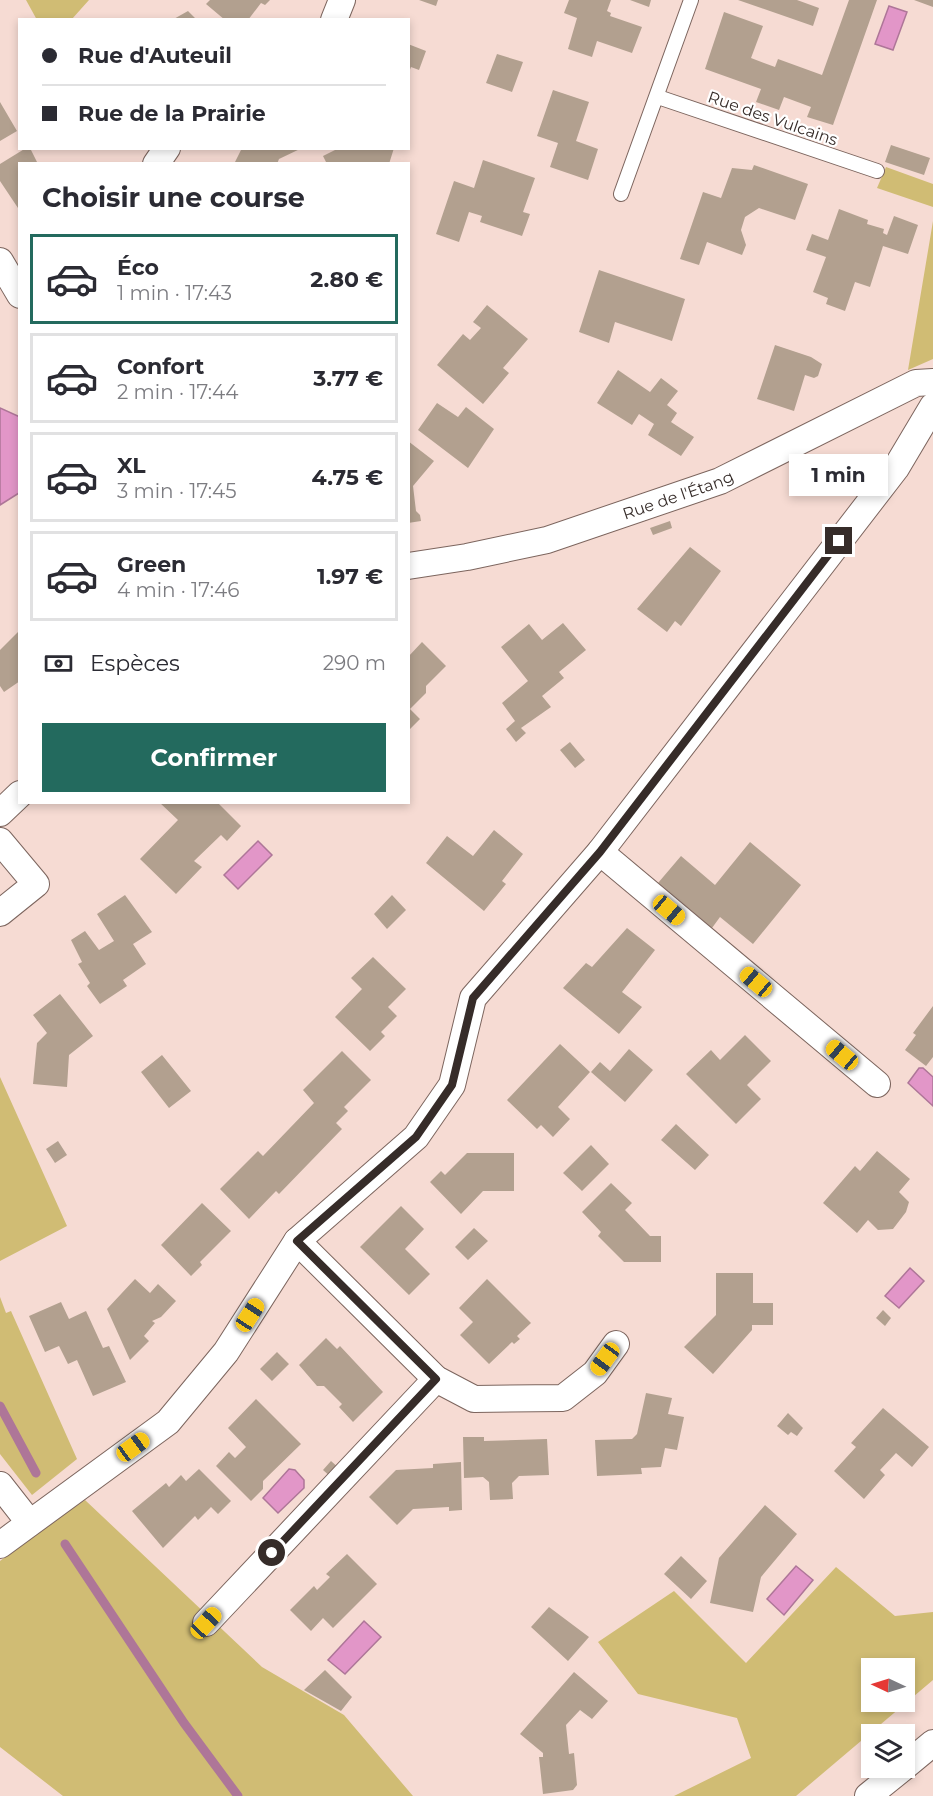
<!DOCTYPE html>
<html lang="fr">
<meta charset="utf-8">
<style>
:root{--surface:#fff;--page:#f7f7f7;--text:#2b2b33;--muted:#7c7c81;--line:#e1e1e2;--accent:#236a5e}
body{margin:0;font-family:Montserrat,sans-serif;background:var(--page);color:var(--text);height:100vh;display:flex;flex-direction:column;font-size:22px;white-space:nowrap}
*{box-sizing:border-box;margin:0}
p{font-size:20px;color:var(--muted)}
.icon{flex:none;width:33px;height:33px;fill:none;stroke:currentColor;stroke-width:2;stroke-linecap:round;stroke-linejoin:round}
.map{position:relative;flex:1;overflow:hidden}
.details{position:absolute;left:18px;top:162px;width:392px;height:642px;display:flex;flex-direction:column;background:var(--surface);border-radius:0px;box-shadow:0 3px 9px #0003}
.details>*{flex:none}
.banner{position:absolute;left:18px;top:18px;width:392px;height:132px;border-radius:0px;box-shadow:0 3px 9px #0003;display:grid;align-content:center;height:132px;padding:0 24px;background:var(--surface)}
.needle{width:39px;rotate:274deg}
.controls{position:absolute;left:861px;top:1658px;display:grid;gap:12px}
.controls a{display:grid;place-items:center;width:54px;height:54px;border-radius:0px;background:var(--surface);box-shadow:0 3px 9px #0003;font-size:30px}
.end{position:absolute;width:27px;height:27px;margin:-14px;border:8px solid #362c29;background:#fff;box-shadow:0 0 0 3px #fff}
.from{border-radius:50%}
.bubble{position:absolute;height:42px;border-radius:0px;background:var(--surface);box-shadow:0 3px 9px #0003;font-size:20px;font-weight:700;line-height:42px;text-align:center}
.car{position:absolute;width:18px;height:36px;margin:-18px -9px;border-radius:8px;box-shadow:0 0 4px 2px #0007;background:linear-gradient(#f5c518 24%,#345 0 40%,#f5c518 0 76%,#345 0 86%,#f5c518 0)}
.banner b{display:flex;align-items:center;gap:21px;height:57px;font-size:22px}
.banner b+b{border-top:2px solid var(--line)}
.banner i{width:15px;height:15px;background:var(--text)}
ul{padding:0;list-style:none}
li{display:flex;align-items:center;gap:18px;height:90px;margin:0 12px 9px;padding:0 12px;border:3px solid var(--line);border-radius:0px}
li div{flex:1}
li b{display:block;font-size:22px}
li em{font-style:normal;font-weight:700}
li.current{border-color:var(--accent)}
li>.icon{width:54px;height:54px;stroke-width:1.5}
h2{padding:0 24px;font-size:27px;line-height:72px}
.pay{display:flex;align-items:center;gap:15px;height:66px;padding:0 24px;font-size:22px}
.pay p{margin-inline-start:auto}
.button{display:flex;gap:12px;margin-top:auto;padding:12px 24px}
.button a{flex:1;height:69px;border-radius:0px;background:var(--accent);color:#fff;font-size:24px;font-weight:700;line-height:69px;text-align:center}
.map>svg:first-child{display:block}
.green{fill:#d0bc74;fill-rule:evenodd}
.water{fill:#e296c8;stroke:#ae7698;stroke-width:1.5}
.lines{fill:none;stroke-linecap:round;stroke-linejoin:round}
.stream{stroke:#ae7698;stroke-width:9}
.building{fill:#b2a08f}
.lane-casing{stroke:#7c655e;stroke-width:16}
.street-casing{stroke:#7c655e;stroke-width:28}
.lane{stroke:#fff;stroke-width:14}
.street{stroke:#fff;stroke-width:26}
.route{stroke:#362c29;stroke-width:8}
.labels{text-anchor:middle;stroke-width:4.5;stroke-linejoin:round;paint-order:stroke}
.street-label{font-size:16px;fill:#362c29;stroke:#fff}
</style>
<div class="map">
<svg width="933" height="1796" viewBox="0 0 933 1796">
<rect width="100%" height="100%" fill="#f6dbd3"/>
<path class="green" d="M26,0H89L72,19L37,20Z
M886,167L933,184V207L877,188Z
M933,221V359L908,370Z
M0,1077L67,1226L0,1261Z
M0,1297L6,1313L11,1311L77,1459L32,1495L0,1454Z
M85,1500L262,1667L344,1715L413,1796H63L0,1747V1561L44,1527Z
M836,1567L895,1616L933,1612V1680L796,1796H674L751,1758L737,1718L638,1694L598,1642L674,1591L746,1663ZM872,1668H904V1701H872Z"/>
<path class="water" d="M889,6L907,12L893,50L875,44Z
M0,408L20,417L19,493L0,505Z
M258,841L272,855L238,889L224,875Z
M919,1068H923L933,1077V1106L908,1083Z
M910,1268L924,1281L899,1308L885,1296Z
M289,1469L295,1470L304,1480V1488L278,1513L263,1498Z
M796,1566L813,1580L784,1615L767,1599Z
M364,1621L381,1637L345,1674L328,1660Z"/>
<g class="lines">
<path class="stream" d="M0,1406L36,1473
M65,1544L184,1723L238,1796"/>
</g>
<path class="building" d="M210,0H270L265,5L261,3L248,20H225L206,4Z
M419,0H438L436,6Z
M569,0H611L607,11L611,13L610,16L642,27L632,53L597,41L592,57L568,49L577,18L564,13Z
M630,0H651L649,7Z
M738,0H797L819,8L813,26Z
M849,0H877L833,125L807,117L811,107L784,97L779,110L756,102L761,89L705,69L724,12L763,26L751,58L775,67L778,59L822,75Z
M914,0H933V7Z
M188,11L197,20H172Z
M408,44L426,51L419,70L411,67L408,75Z
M497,54L523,62L512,92L486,83Z
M553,90L589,102L576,141L598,149L588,180L550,167L558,143L537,136Z
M0,102L17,131L0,141Z
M891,145L930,158L924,175L885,162Z
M26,148H30L38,164H20V211L0,181V164Z
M242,148H302L279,159L277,164H234Z
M339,148H394L389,164H327L323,156Z
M483,160L535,178L523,212L530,214L522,236L480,222L482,216L469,212L459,242L436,234L454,181L474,188Z
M754,165L808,184L795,220L759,208L745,217L741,230L746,245L742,255L707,242L699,265L680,259L703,192L721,198L732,168L752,170Z
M839,209L868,220L867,224L884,229L883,233L887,235L894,216L918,225L908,254L883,246L870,287L855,282L845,311L826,304L828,298L813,292L826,257L806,250L812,234L828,240Z
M599,270L685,299L672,341L615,322L609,343L579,332Z
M487,305L528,339L503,368L509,373L483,404L437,365L463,334L470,340L481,328L473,322Z
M775,345L811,357L822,364L818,376L814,378L805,375L794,411L757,399Z
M618,370L650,392L661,378L678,391L667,405L677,413L671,422L694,437L681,456L648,435L654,424L639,414L632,425L597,403Z
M437,403L458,417L466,407L494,429L468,468L418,430Z
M408,441L434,461L413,486L416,511L420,515L421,521L408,523Z
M670,521L672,528L653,535L650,528Z
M690,547L721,571L681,626L675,621L667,632L637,609Z
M563,623L586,650L559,672L564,678L542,696L551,707L521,728L526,733L516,742L506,729L515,721L502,703L528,681L501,647L529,624L542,640Z
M20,630V681L4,692L0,686V650Z
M422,642L446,666L426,686V693L410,709L420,719L408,731V657Z
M570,742L585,760L575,768L560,750Z
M159,802H217L241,826L227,841L221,835L194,861L202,867L176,894L140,859L178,820Z
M494,830L523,854L502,881L506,884L484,911L426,863L447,836L473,856Z
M750,842L801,885L753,944L720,917L712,928L658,883L681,856L715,885Z
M125,895L152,932L133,944L146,964L123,980L127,986L100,1004L87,986L90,983L78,964L82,962L71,940L85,931L99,950L114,941L97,914Z
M392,895L406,910L387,929L374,914Z
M627,928L655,950L622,992L642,1007L619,1034L563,988L586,963L592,967Z
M373,957L406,989L388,1007L397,1016L381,1032L385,1036L370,1051L335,1017L362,989L351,978Z
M60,994L93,1036L69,1055L67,1087L33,1084L37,1043L47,1033L33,1015Z
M933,1006V1057L926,1066L905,1050L916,1035L913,1033Z
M745,1035L771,1061L747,1085L761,1099L736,1124L686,1074L711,1050L720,1060Z
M560,1044L590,1072L558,1107L570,1119L553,1137L541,1125L537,1129L507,1100Z
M629,1049L653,1070L625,1102L591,1072L600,1062L610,1071Z
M342,1051L371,1080L344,1107L348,1111L336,1123L342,1129L279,1194L276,1191L249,1219L220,1189L258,1151L263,1156L314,1103L303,1090Z
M162,1055L191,1091L169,1108L141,1072Z
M676,1124L709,1155L695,1170L661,1140Z
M58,1141L67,1155L55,1163L46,1149Z
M591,1145L609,1164L582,1191L563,1173Z
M877,1151L910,1179L899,1192L909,1202L906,1212L893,1229L878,1230L868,1220L857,1233L823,1203L855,1166L860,1171Z
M467,1153H514V1191H483L461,1214L430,1182L441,1171L445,1175Z
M611,1183L632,1203L625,1210L650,1236H661V1262H624L598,1236L601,1232L582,1212Z
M202,1203L231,1231L200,1262L202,1265L191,1276L161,1245Z
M401,1206L424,1229L405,1249L430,1274L409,1295L360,1247Z
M474,1228L488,1241L468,1260L455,1247Z
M716,1273H753V1303H773V1325H752V1330L713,1374L684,1347L716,1315Z
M135,1279L150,1293L158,1284L176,1301L161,1317L152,1321L155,1323L144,1336L149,1341L130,1360L107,1309Z
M487,1279L531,1323L517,1336L520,1339L514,1344L512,1342L489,1364L460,1335L473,1322L459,1308Z
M61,1302L69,1319L86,1311L103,1348L109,1346L126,1382L93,1396L77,1360L68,1364L59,1346L45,1352L29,1316Z
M883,1310L891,1318L885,1326L876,1318Z
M326,1338L337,1349L340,1346L383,1392L353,1422L339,1407L342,1404L324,1386H317L299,1365Z
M277,1352L289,1364L272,1381L260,1369Z
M646,1393L672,1398L668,1414L684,1417L677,1450L665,1448L661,1467L641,1468L642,1474L597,1476L595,1440L632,1439L637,1434Z
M256,1399L301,1444L263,1481V1489L251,1501L216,1466L229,1452L235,1458L246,1447L228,1428Z
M883,1408L929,1447L912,1467L896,1453L880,1470L885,1475L864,1499L834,1471L856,1447L851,1443Z
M788,1413L803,1428L797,1436L791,1432L788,1435L777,1426Z
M463,1437H484V1441L547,1439L549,1475L519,1476L512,1483L513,1499L490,1500L489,1482L483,1477L464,1478Z
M331,1461L340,1469L332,1478L323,1470Z
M461,1462L462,1510L449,1511V1507L413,1509L397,1525L369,1497L396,1470L433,1468V1464Z
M199,1469L231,1501L218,1514L211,1507L198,1520L195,1516L163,1548L132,1511L166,1483L169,1487L181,1475L186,1481Z
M765,1505L797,1534L761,1577L753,1612L710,1603L719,1558Z
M347,1554L377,1584L333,1628L323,1618L311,1631L290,1610L314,1586L317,1590L330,1577L326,1574Z
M681,1556L707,1581L691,1599L664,1574Z
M549,1607L589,1637L568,1661L531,1627Z
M325,1670L352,1697L341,1711L304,1690Z
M574,1672L608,1701L592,1719L580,1710L566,1725L569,1754L574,1753L577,1785L573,1790L543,1794L539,1757H543V1753L520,1734Z"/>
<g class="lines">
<g class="lane-casing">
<path id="lane" d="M658,97L877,171
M621,194L691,0"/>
</g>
<g class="street-casing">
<g id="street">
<path d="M334,20L342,0"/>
<path d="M156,164L167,148"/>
<path d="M0,261L20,295"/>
<path id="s1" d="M408,566L467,557L547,540L720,481L916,383L933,382"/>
<path d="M0,813L20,794"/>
<path d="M0,841L36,884L0,913"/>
<path d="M600,852L877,1084"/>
<path d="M297,1241L436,1379L474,1399L563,1398L595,1373L616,1344"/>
<path d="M0,1485L29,1522"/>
<path d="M0,1545L168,1422L226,1352L297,1241L416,1137L452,1085L473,998L600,852L896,468L933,406"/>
<path d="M206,1623L436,1379"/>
<path d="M904,1767L933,1743"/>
<path d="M868,1796L904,1767"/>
</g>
</g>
<use href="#lane" class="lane"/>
<use href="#street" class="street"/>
</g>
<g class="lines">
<path class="route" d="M272,1553L436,1379L297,1241L416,1137L452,1085L473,998L600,852L839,541"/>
</g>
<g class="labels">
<g class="street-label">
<text transform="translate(773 118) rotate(19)" y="6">Rue des Vulcains</text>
<text dy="6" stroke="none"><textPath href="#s1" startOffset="280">Rue de l'Étang</textPath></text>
</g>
</g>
</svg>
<div class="controls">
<a><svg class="needle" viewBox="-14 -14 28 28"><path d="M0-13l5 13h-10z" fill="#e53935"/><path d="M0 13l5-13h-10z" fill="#7c7c81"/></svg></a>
<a><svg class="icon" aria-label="layers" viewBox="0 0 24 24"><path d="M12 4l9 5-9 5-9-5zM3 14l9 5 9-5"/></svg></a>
</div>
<i class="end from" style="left:272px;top:1553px"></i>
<i class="end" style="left:839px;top:541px"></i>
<div class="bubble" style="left:789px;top:454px;width:99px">1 min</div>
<i class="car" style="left:669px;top:910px;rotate:130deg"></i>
<i class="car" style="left:756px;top:982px;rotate:310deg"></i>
<i class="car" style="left:842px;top:1055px;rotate:310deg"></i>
<i class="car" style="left:250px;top:1315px;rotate:33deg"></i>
<i class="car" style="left:605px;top:1359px;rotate:216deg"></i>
<i class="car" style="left:133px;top:1447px;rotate:54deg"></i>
<i class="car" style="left:206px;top:1623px;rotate:43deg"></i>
<div class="banner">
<b><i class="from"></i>Rue d'Auteuil</b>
<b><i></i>Rue de la Prairie</b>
</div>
<section class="details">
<h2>Choisir une course</h2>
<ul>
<li class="current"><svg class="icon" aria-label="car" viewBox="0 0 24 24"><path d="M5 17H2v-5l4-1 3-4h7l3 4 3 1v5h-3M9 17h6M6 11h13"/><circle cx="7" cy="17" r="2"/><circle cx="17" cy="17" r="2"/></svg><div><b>Éco</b><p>1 min · 17:43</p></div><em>2.80 €</em></li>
<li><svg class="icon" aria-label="car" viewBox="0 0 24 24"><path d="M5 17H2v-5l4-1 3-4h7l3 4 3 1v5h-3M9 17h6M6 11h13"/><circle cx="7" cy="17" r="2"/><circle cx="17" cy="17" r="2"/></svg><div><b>Confort</b><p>2 min · 17:44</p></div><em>3.77 €</em></li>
<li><svg class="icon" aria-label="car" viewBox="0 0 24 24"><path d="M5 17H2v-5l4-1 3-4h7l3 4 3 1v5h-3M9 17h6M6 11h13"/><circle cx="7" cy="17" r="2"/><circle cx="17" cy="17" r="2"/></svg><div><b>XL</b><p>3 min · 17:45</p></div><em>4.75 €</em></li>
<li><svg class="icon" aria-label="car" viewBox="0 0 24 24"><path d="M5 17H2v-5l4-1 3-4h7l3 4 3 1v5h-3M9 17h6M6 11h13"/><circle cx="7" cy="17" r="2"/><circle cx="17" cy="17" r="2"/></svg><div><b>Green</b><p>4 min · 17:46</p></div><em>1.97 €</em></li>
</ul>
<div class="pay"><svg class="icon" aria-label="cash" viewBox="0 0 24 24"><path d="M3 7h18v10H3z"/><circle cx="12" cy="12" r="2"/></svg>Espèces<p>290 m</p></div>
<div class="button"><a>Confirmer</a></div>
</section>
</div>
